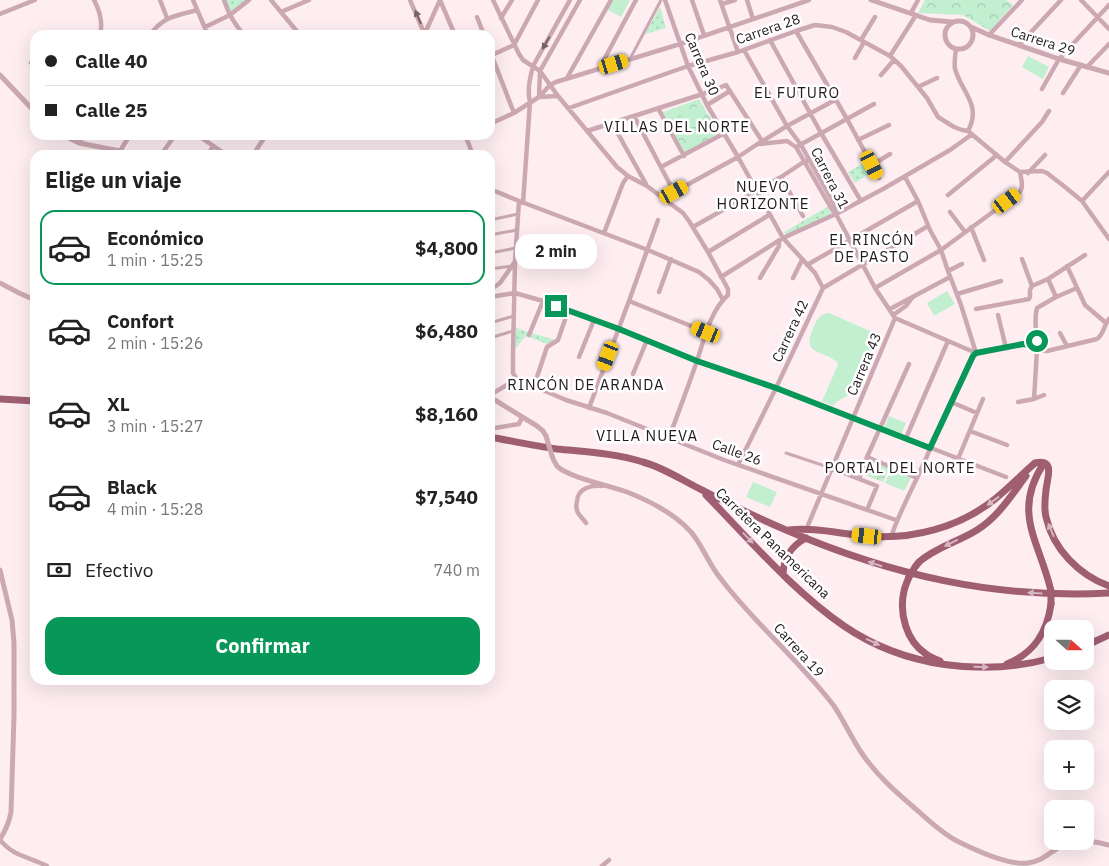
<!DOCTYPE html>
<html lang="es">
<meta charset="utf-8">
<style>
:root{--surface:#fff;--page:#f6f6f6;--text:#222;--muted:#767676;--line:#e0e0e0;--accent:#079758}
body{margin:0;font-family:"IBM Plex Sans",sans-serif;background:var(--page);color:var(--text);height:100vh;display:flex;flex-direction:column;font-size:19px;white-space:nowrap}
*{box-sizing:border-box;margin:0}
p{font-size:16px;color:var(--muted)}
.icon{flex:none;width:28px;height:28px;fill:none;stroke:currentColor;stroke-width:2;stroke-linecap:round;stroke-linejoin:round}
.map{position:relative;flex:1;overflow:hidden}
.panel{position:absolute;left:30px;top:150px;width:465px;height:535px;display:flex;flex-direction:column;background:var(--surface);border-radius:15px;box-shadow:0 5px 20px #0002}
.panel>*{flex:none}
.hud{position:absolute;left:30px;top:30px;width:465px;height:110px;border-radius:15px;box-shadow:0 5px 20px #0002;display:grid;align-content:center;height:110px;padding:0 15px;background:var(--surface)}
.needle{width:32px;rotate:111deg}
.tools{position:absolute;left:1044px;top:620px;display:grid;gap:10px}
.tools a{display:grid;place-items:center;width:50px;height:50px;border-radius:10px;background:var(--surface);box-shadow:0 5px 20px #0002;font-size:25px}
.end{position:absolute;width:22px;height:22px;margin:-11px;border:6px solid #079758;background:#fff;box-shadow:0 0 0 2px #fff}
.from{border-radius:50%}
.bubble{position:absolute;height:35px;border-radius:15px;background:var(--surface);box-shadow:0 5px 20px #0002;font-size:16px;font-weight:700;line-height:35px;text-align:center}
.car{position:absolute;width:15px;height:30px;margin:-15px -8px;border-radius:6px;box-shadow:0 0 4px 1px #0007;background:linear-gradient(#f5c518 24%,#345 0 40%,#f5c518 0 76%,#345 0 86%,#f5c518 0)}
.hud b{display:flex;align-items:center;gap:18px;height:48px;font-size:19px}
.hud b+b{border-top:1px solid var(--line)}
.hud i{width:12px;height:12px;background:var(--text)}
ul{padding:0;list-style:none}
li{display:flex;align-items:center;gap:15px;height:75px;margin:0 10px 8px;padding:0 5px;border:2px solid transparent;border-radius:15px}
li div{flex:1}
li b{display:block;font-size:19px}
li em{font-style:normal;font-weight:700}
li.on{border-color:var(--accent)}
li>.icon{width:45px;height:45px;stroke-width:1.5}
h2{padding:0 15px;font-size:22px;line-height:60px}
.pay{display:flex;align-items:center;gap:12px;height:55px;padding:0 15px;font-size:19px}
.pay p{margin-inline-start:auto}
.primary-button{display:flex;gap:10px;margin-top:auto;padding:10px 15px}
.primary-button a{flex:1;height:58px;border-radius:15px;background:var(--accent);color:#fff;font-size:20px;font-weight:700;line-height:58px;text-align:center}
.map>svg:first-child{display:block}
.grass{fill:url(#grass-dots)}
.park{fill:url(#park-crowns)}
.garden{fill:#c1efd0}
.lines{fill:none;stroke-linecap:round;stroke-linejoin:round}
.pedestrian{stroke:#cca9b2;stroke-width:3}
.minor{stroke:#cca9b2;stroke-width:4.5}
.tertiary{stroke:#cca9b2;stroke-width:5}
.trunk{stroke:#a05e72;stroke-width:7}
.tertiary-bridge{stroke:#cca9b2;stroke-width:5}
.trunk-bridge{stroke:#a05e72;stroke-width:7}
.oneway{fill:#776267}
.oneway2{fill:#d4b7c0}
.route{stroke:#079758;stroke-width:6}
.labels{text-anchor:middle;stroke-width:5;stroke-linejoin:round;paint-order:stroke}
.street-label{font-size:14px;fill:#221a1c;stroke:#fff}
.neighbourhood-label{font-size:15px;letter-spacing:1px;fill:#221a1c;stroke:#fff}
</style>
<div class="map">
<svg width="1109" height="866" viewBox="0 0 1109 866">
<defs>
<pattern id="grass-dots" width="8" height="8" patternUnits="userSpaceOnUse" patternTransform="scale(1.25)"><rect width="8" height="8" fill="#c1efd0"/><path d="M2 2h.1M6 6h.1" fill="none" stroke="#a6ccb2" stroke-width="1.8" stroke-linecap="round"/></pattern>
<pattern id="park-crowns" width="20" height="18" patternUnits="userSpaceOnUse" patternTransform="scale(1.25)"><rect width="20" height="18" fill="#c1efd0"/><path d="M2 6a3 3 0 1 1 6 0M12 15a3 3 0 1 1 6 0" fill="none" stroke="#a6ccb2"/></pattern>
</defs>
<rect width="100%" height="100%" fill="#feeef2"/>
<path class="grass" d="M223,0H250L229,17Z
M660,7L666,28L645,34Z
M866,162L872,172L855,183L848,172Z
M827,207L832,214L786,235L784,232Z
M516,328L555,340L554,342L547,344L526,336L514,350Z"/>
<path class="park" d="M925,0H1006L1013,5L990,31L963,15L918,13Z
M699,99L719,133L685,153L663,112Z
M867,458L889,467L883,482L862,474Z"/>
<path class="garden" d="M614,0H630L621,17L608,10Z
M1028,56L1049,67L1043,79L1022,67Z
M698,106L705,118L684,131L678,118Z
M947,291L955,304L934,316L927,303Z
M829,313L870,331C875,335 875,341 873,346L852,391C847,398 838,399 833,406L822,401L837,367L838,363C822,348 800,357 814,326C817,318 821,314 829,313Z
M889,416L906,423L901,435L884,428Z
M891,470L911,478L904,491L885,483Z
M753,482L777,492L770,507L746,497Z"/>
<g class="lines">
<path class="pedestrian" d="M630,59L661,0
M490,220L518,214
M490,235L517,230
M490,253L516,248
M490,269L511,266
M490,323L514,316
M490,338L513,331
M786,453L831,468"/>
<path class="minor" d="M94,0C100,11 103,23 100,35
M160,0L167,18
M193,0L208,35
M224,0C229,15 234,23 244,35
M271,0L300,35
M410,0L425,35
M440,0L455,35
M493,0L519,54L523,60L540,71L558,96L617,167L628,176L647,186L683,213L689,221L708,252L728,289V295C710,311 704,340 697,361C688,387 678,413 669,438
M665,0L688,66L707,105L738,157L783,238L815,273L823,288
M692,0L704,35
M720,0L738,52
M747,0L753,19
M1081,0L1109,29
M722,4L735,0
M281,12L309,0
M911,13L918,0
M0,14L35,0
M477,17L484,35
M501,18L512,0
M205,27L230,15L249,0
M796,31L847,119L879,178
M425,33L440,0
M150,35C163,16 176,16 197,10
M989,35L1022,0
M770,40L821,133L861,201
M861,40L875,17
M1019,45L1061,0
M956,49C955,56 954,63 955,69C962,93 982,105 968,131
M744,50L787,126L801,145L834,204L836,214L875,288L895,318
M490,51L514,113
M490,56L514,45L538,0
M890,56L916,15
M855,58L864,42
M31,63L35,60
M1087,67L1109,44
M599,69L636,0
M881,75L894,60
M567,78L611,0
M918,87L937,78
M1042,89L1059,59L1109,5
M1063,93L1081,65
M539,97L550,85L556,82L680,44L809,0
M539,97L540,71L580,0
M707,105L730,91
M569,108L688,66L738,52L796,31L815,25L832,27L846,32L890,56L901,66L927,98L938,117L954,127L962,130L968,131L1005,162L1020,172L1042,171L1047,173L1065,187L1082,201L1109,239
M658,108L684,156
M634,116L674,192
M612,123L646,184
M490,124L514,113L539,97L558,96
M587,131L709,92L726,85L762,141
M197,135L227,155
M380,135L382,136L388,135
M465,135L473,155
M858,140L889,125
M79,143L84,135
M760,144L787,141L796,147L831,208L835,213
M798,146L874,104
M120,151L130,135
M161,155L175,135
M208,155L213,146
M253,155L266,135
M1005,162L1042,122L1049,111
M872,165L890,154
M661,167L723,134
M1028,173L1045,155
M781,177L803,216
M905,177L918,201L930,230L941,250L948,271L961,305L976,353
M490,189L519,201L648,250L699,272L709,280L717,289L723,300
M948,195L997,155
M664,199L674,192L738,157L756,145L787,126L835,100
M1082,201L1109,172
M523,203L530,102C527,90 530,78 533,66L570,0
M950,212L965,232
M693,227L781,177L805,161L809,160
M971,227L984,260
M604,233L623,183L628,176
M708,252L769,215
M1022,259L1032,286
M807,265L918,201
M1067,266L1085,305L1106,323
M948,271L962,264
M721,277L783,238L836,214L883,189L950,150L971,135
M760,278L779,246V241
M793,278L802,260
M823,288L928,226
M875,288L941,250L1020,192C1024,186 1021,179 1020,172
M490,290L500,283L514,263
M659,292L671,259
M957,294L1001,281
M490,297L515,293L543,301L619,329L697,361L776,388L1006,477
M1056,297L1077,288
M629,301L706,332
M890,309L950,277
M976,309L1029,299L1030,297V290L1032,286L1048,279L1085,255
M893,315L906,306L912,298
M998,315L1006,348
M895,318L976,353
M1060,333L1067,346
M529,335L543,301
M1036,349C1038,335 1033,322 1037,308L1056,297L1048,279
M976,353L1023,344C1032,346 1038,352 1047,351L1097,339C1104,334 1104,325 1109,319
M579,357L594,320
M633,374L647,340
M517,379L566,400L607,413L724,460L896,520
M517,379L513,373V352L515,262L519,201
M534,386L547,347L558,340L568,311
M490,395L517,379
M1034,399L1037,350
M951,402L977,413
M1018,402L1034,399L1044,395
M589,408L629,301L658,220
M490,430L495,428L519,424L522,417
M970,431L1007,445
M906,438L948,341
M867,457L917,478
M958,459L983,399
M738,465L776,388L823,288
M831,468L877,486L867,510
M859,479L867,457L909,364
M586,523C584,520 580,516 578,513C576,509 576,505 577,501C578,488 591,485 602,486
M806,530L895,318
M891,537C898,516 908,497 917,478C936,437 953,396 973,355L976,353
M0,840C14,857 28,856 47,866
M602,866L609,860"/>
<path class="tertiary" d="M871,0L930,20L952,22
M945 35a14 14 0 1 1 28 0a14 14 0 1 1-28 0Z
M971,27L989,35L1059,59L1109,73
M0,75L35,112
M63,135L79,143L120,151L130,155
M0,283L19,293L35,300
M490,397L537,426L543,431L546,436
M552,456C553,459 555,463 557,466C567,477 611,486 627,492C650,501 674,513 691,532C703,546 709,565 721,579C755,624 800,661 834,706C844,721 851,737 861,752C876,775 897,793 918,811C930,822 943,834 957,841C975,850 1008,866 1028,863C1042,861 1046,855 1058,848C1072,839 1093,840 1109,845
M0,570L12,620L14,643V716L11,812C9,823 6,830 0,839"/>
<path class="trunk" d="M0,399L35,401
M490,437C512,441 535,446 557,449C586,452 614,453 643,462C665,468 683,481 704,491C731,505 758,518 786,530C891,575 994,599 1109,593
M1044,463C1011,513 1040,542 1051,591
M706,495C749,539 793,591 844,626C904,667 983,677 1052,658
M789,530C814,527 841,534 866,536C911,540 959,528 995,499C1009,488 1021,475 1035,463C1056,458 1047,479 1046,490C1045,498 1044,509 1046,517C1053,549 1079,575 1109,586
M919,562C936,547 958,542 977,530C998,517 1011,496 1026,476
M783,574C784,557 791,546 806,538
M909,577C907,582 905,586 904,591C899,613 906,641 926,654C930,657 935,659 940,661
M1085,646L1109,635
M1007,664C1034,653 1047,633 1051,604"/>
<path class="tertiary-bridge" d="M546,436L552,456"/>
<path class="trunk-bridge" d="M909,577L915,567L919,562
M1051,591V604"/>
</g>
<defs><path id="oneway-solid" d="M-6-.8H1V-3.2L6.5 0L1 3.2V.8H-6Z" transform="scale(1.25)"/></defs>
<g class="oneway">
<use href="#oneway-solid" transform="translate(418 17) rotate(-113)"/>
<use href="#oneway-solid" transform="translate(546 43) rotate(119)"/>
</g>
<g class="oneway2">
<use href="#oneway-solid" transform="translate(993 501) rotate(144)"/>
<use href="#oneway-solid" transform="translate(1051 530) rotate(-113)"/>
<use href="#oneway-solid" transform="translate(748 538) rotate(46)"/>
<use href="#oneway-solid" transform="translate(951 543) rotate(154)"/>
<use href="#oneway-solid" transform="translate(875 564) rotate(-162)"/>
<use href="#oneway-solid" transform="translate(1035 593) rotate(-177)"/>
<use href="#oneway-solid" transform="translate(873 642) rotate(25)"/>
<use href="#oneway-solid" transform="translate(981 667) rotate(1)"/>
</g>
<g class="lines">
<path class="route" d="M556,306L619,329L697,361L776,388L930,448L973,356L976,353L1023,344L1029,345L1036,349L1037,341"/>
</g>
<g class="labels">
<g class="street-label">
<text transform="translate(768 29) rotate(-19)" y="5">Carrera 28</text>
<text transform="translate(1043 41) rotate(18)" y="5">Carrera 29</text>
<text transform="translate(702 64) rotate(67)" y="5">Carrera 30</text>
<text transform="translate(830 178) rotate(63)" y="5">Carrera 31</text>
<text transform="translate(790 331) rotate(-65)" y="5">Carrera 42</text>
<text transform="translate(864 364) rotate(-67)" y="5">Carrera 43</text>
<text transform="translate(737 452) rotate(20)" y="5">Calle 26</text>
<text transform="translate(773 543) rotate(44)" y="5">Carretera Panamericana</text>
<text transform="translate(799 650) rotate(48)" y="5">Carrera 19</text>
</g>
<g class="neighbourhood-label">
<text x="797" y="98">EL FUTURO</text>
<text x="677" y="132">VILLAS DEL NORTE</text>
<text x="763" y="192">NUEVO<tspan x="763" dy="17">HORIZONTE</tspan></text>
<text x="872" y="245">EL RINCÓN<tspan x="872" dy="17">DE PASTO</tspan></text>
<text x="586" y="390">RINCÓN DE ARANDA</text>
<text x="647" y="441">VILLA NUEVA</text>
<text x="900" y="473">PORTAL DEL NORTE</text>
</g>
</g>
</svg>
<div class="tools">
<a><svg class="needle" viewBox="-14 -14 28 28"><path d="M0-13l5 13h-10z" fill="#e53935"/><path d="M0 13l5-13h-10z" fill="#767676"/></svg></a>
<a><svg class="icon" aria-label="layers" viewBox="0 0 24 24"><path d="M12 4l9 5-9 5-9-5zM3 14l9 5 9-5"/></svg></a>
<a>+</a>
<a>−</a>
</div>
<i class="end from" style="left:1037px;top:341px"></i>
<i class="end" style="left:556px;top:306px"></i>
<div class="bubble" style="left:515px;top:234px;width:82px">2 min</div>
<i class="car" style="left:614px;top:64px;rotate:73deg"></i>
<i class="car" style="left:872px;top:165px;rotate:153deg"></i>
<i class="car" style="left:674px;top:192px;rotate:61deg"></i>
<i class="car" style="left:1007px;top:201px;rotate:54deg"></i>
<i class="car" style="left:706px;top:332px;rotate:292deg"></i>
<i class="car" style="left:608px;top:356px;rotate:201deg"></i>
<i class="car" style="left:867px;top:536px;rotate:276deg"></i>
<div class="hud">
<b><i class="from"></i>Calle 40</b>
<b><i></i>Calle 25</b>
</div>
<section class="panel">
<h2>Elige un viaje</h2>
<ul>
<li class="on"><svg class="icon" aria-label="car" viewBox="0 0 24 24"><path d="M5 17H2v-5l4-1 3-4h7l3 4 3 1v5h-3M9 17h6M6 11h13"/><circle cx="7" cy="17" r="2"/><circle cx="17" cy="17" r="2"/></svg><div><b>Económico</b><p>1 min · 15:25</p></div><em>$4,800</em></li>
<li><svg class="icon" aria-label="car" viewBox="0 0 24 24"><path d="M5 17H2v-5l4-1 3-4h7l3 4 3 1v5h-3M9 17h6M6 11h13"/><circle cx="7" cy="17" r="2"/><circle cx="17" cy="17" r="2"/></svg><div><b>Confort</b><p>2 min · 15:26</p></div><em>$6,480</em></li>
<li><svg class="icon" aria-label="car" viewBox="0 0 24 24"><path d="M5 17H2v-5l4-1 3-4h7l3 4 3 1v5h-3M9 17h6M6 11h13"/><circle cx="7" cy="17" r="2"/><circle cx="17" cy="17" r="2"/></svg><div><b>XL</b><p>3 min · 15:27</p></div><em>$8,160</em></li>
<li><svg class="icon" aria-label="car" viewBox="0 0 24 24"><path d="M5 17H2v-5l4-1 3-4h7l3 4 3 1v5h-3M9 17h6M6 11h13"/><circle cx="7" cy="17" r="2"/><circle cx="17" cy="17" r="2"/></svg><div><b>Black</b><p>4 min · 15:28</p></div><em>$7,540</em></li>
</ul>
<div class="pay"><svg class="icon" aria-label="cash" viewBox="0 0 24 24"><path d="M3 7h18v10H3z"/><circle cx="12" cy="12" r="2"/></svg>Efectivo<p>740 m</p></div>
<div class="primary-button"><a>Confirmar</a></div>
</section>
</div>
